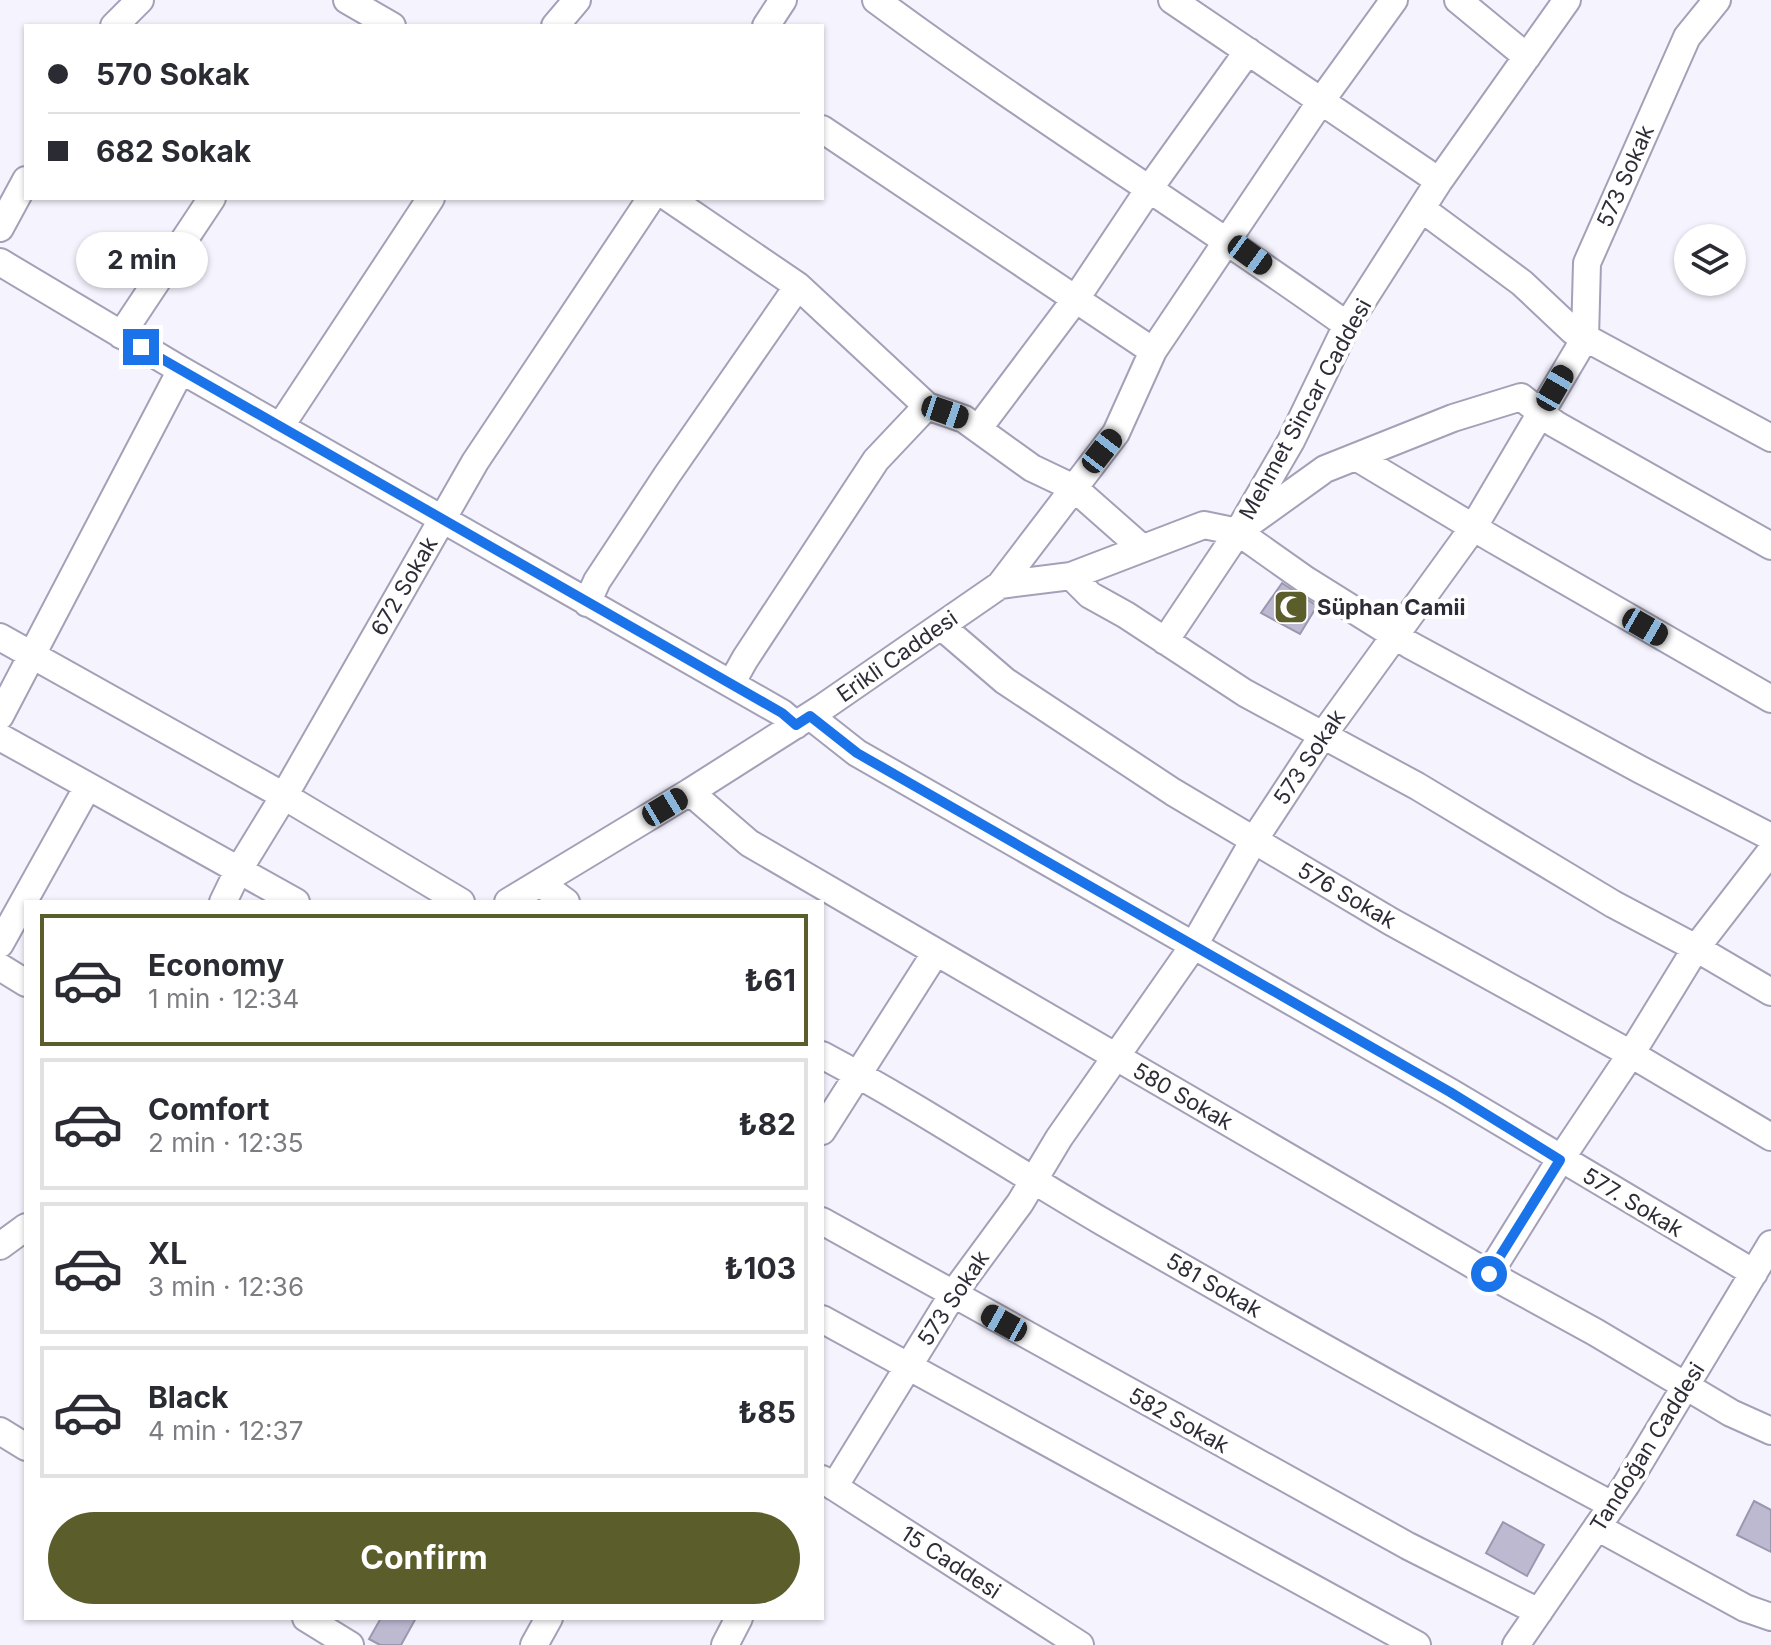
<!DOCTYPE html>
<meta charset="utf-8">
<style>
:root{--surface:#fff;--page:#f2f2f3;--text:#2b2b33;--muted:#7c7c81;--line:#e1e1e2;--accent:#5b5e2b}
body{margin:0;font-family:Inter,sans-serif;background:var(--page);color:var(--text);height:100vh;display:flex;flex-direction:column;font-size:30px;white-space:nowrap}
*{box-sizing:border-box;margin:0}
p{font-size:26px;color:var(--muted)}
.icon{flex:none;width:44px;height:44px;fill:none;stroke:currentColor;stroke-width:2;stroke-linecap:round;stroke-linejoin:round}
.map{position:relative;flex:1;overflow:hidden}
.details{position:absolute;left:24px;top:900px;width:800px;height:720px;display:flex;flex-direction:column;background:var(--surface);border-radius:0px;box-shadow:0 2px 6px #0004}
.details>*{flex:none}
.top-card{position:absolute;left:24px;top:24px;width:800px;height:176px;border-radius:0px;box-shadow:0 2px 6px #0004;display:grid;align-content:center;height:176px;padding:0 24px;background:var(--surface)}
.fabs{position:absolute;left:1674px;top:224px;display:grid;gap:16px}
.fabs a{display:grid;place-items:center;width:72px;height:72px;border-radius:50%;background:var(--surface);box-shadow:0 2px 6px #0004;font-size:40px}
.end{position:absolute;width:36px;height:36px;margin:-18px;border:10px solid #1a73e8;background:#fff;box-shadow:0 0 0 4px #fff}
.from{border-radius:50%}
.bubble{position:absolute;height:56px;border-radius:28px;background:var(--surface);box-shadow:0 2px 6px #0004;font-size:26px;font-weight:700;line-height:56px;text-align:center}
.car{position:absolute;width:24px;height:48px;margin:-24px -12px;border-radius:10px;box-shadow:0 0 6px 2px #0007;background:linear-gradient(#222 24%,#8ab4d8 0 40%,#222 0 76%,#8ab4d8 0 86%,#222 0)}
.top-card b{display:flex;align-items:center;gap:28px;height:76px;font-size:30px}
.top-card b+b{border-top:2px solid var(--line)}
.top-card i{width:20px;height:20px;background:var(--text)}
ul{padding:14px 0 0;list-style:none}
li{display:flex;align-items:center;gap:24px;height:132px;margin:0 16px 12px;padding:0 8px;border:4px solid var(--line);border-radius:0px}
li div{flex:1}
li b{display:block;font-size:30px}
li em{font-style:normal;font-weight:700}
li.current{border-color:var(--accent)}
li>.icon{width:72px;height:72px;stroke-width:1.5}
.button{display:flex;gap:16px;margin-top:auto;padding:16px 24px}
.button a{flex:1;height:92px;border-radius:48px;background:var(--accent);color:#fff;font-size:32px;font-weight:700;line-height:92px;text-align:center}
.map>svg:first-child{display:block}
.building{fill:#bcb9d1;stroke:#9a97ae;stroke-width:2}
.lines{fill:none;stroke-linecap:round;stroke-linejoin:round}
.minor-casing{stroke:#a3a0b7;stroke-width:30}
.minor{stroke:#fff;stroke-width:26}
.route{stroke:#1a73e8;stroke-width:10}
.labels{text-anchor:middle;stroke-width:8;stroke-linejoin:round;paint-order:stroke}
.street-label{font-size:22px;fill:#2e2d37;stroke:#fff}
.poi-label{font-size:22px;font-weight:bold;fill:#2e2d37;stroke:#fff;text-anchor:start}
</style>
<div class="map">
<svg width="1771" height="1645" viewBox="0 0 1771 1645">
<rect width="100%" height="100%" fill="#f5f4fe"/>
<path class="building" d="M1282,583L1317,606L1300,634L1261,613Z
M1754,1501L1771,1510V1552L1737,1535Z
M1503,1522L1544,1545L1527,1576L1486,1553Z
M381,1618H416L401,1645H380L369,1639Z"/>
<g class="lines">
<g class="minor-casing">
<path id="minor" d="M347,0L392,26
M876,0C1030,114 1192,214 1347,325
M1172,0L1439,181
M1458,0L1527,57
M114,26L140,0
M555,26L577,0
M766,26L783,0
M822,129L1153,351
M669,198L798,286L927,406L964,419L1032,468L1074,488L1142,548
M1422,209L1522,283L1573,331L1771,438
M0,228L26,180
M0,262L181,370L782,713L796,725
M121,335L212,198
M280,427L431,198
M978,429L1075,300L1149,189L1248,51
M1356,457L1491,538L1771,699
M1247,525L1325,469L1453,418L1521,397L1555,424L1771,546
M1071,576L1090,595L1126,615L1245,693L1417,786L1613,904L1696,948L1771,992
M1000,585L1071,576L1204,525L1238,532L1306,580L1410,645L1641,770L1771,837
M587,603L597,581L667,475L798,286
M941,626L1005,681L1173,792L1390,921L1631,1054L1771,1137
M0,637L284,796L461,902
M1165,641L1238,532L1291,441L1347,325L1439,181L1567,0
M731,684L745,659L876,460L927,406
M0,716L181,370
M810,716L857,753L1450,1092L1754,1273
M0,737L296,902
M690,792L749,843L1489,1274L1595,1332L1731,1413L1771,1431
M540,883L566,902
M223,902L238,871L284,796L475,462L651,198
M508,902L690,792L822,708L1000,585L1116,433L1153,351L1321,101L1394,0
M0,944L88,786
M0,967L26,983
M822,1055C918,1106 1009,1167 1103,1222C1271,1319 1441,1414 1612,1505
M822,1131L936,952
M822,1221L1408,1546L1539,1612
M0,1246L26,1227
M1489,1274L1560,1160L1631,1054L1696,948L1771,851
M822,1319L1417,1645
M0,1431L26,1447
M822,1479L1080,1645
M834,1487L953,1294L1020,1203L1059,1138L1194,945L1254,840L1323,735L1473,528L1585,338L1587,263L1687,37L1717,0
M1597,1527L1745,1608L1771,1617
M306,1618L350,1645
M534,1645L549,1618
M725,1645L739,1618
M1516,1645L1626,1485L1771,1244"/>
</g>
<use href="#minor" class="minor"/>
</g>
<g class="lines">
<path class="route" d="M141,347L782,713L796,725L810,716L857,753L1450,1092L1560,1160L1489,1274"/>
</g>
<defs>
<g id="mosque-square" transform="scale(1.8)"><rect x="-9" y="-9" width="18" height="18" rx="4" fill="#5b5e2b" stroke="#fff"/><path d="M3.5-4.9A6 6 0 1 0 3.5 4.9A5 5 0 1 1 3.5-4.9Z" fill="#fff"/></g>
</defs>
<g fill-rule="evenodd">
<use href="#mosque-square" x="1291" y="607"/>
</g>
<g class="labels">
<g class="street-label">
<text transform="translate(1625 176) rotate(-66)" y="8">573 Sokak</text>
<text transform="translate(1305 409) rotate(-61)" y="8">Mehmet Sincar Caddesi</text>
<text transform="translate(404 586) rotate(-60)" y="8">672 Sokak</text>
<text transform="translate(897 656) rotate(-35)" y="8">Erikli Caddesi</text>
<text transform="translate(1309 757) rotate(-56)" y="8">573 Sokak</text>
<text transform="translate(1347 895) rotate(30)" y="8">576 Sokak</text>
<text transform="translate(1183 1096) rotate(30)" y="8">580 Sokak</text>
<text transform="translate(1633 1202) rotate(31)" y="8">577. Sokak</text>
<text transform="translate(1214 1285) rotate(30)" y="8">581 Sokak</text>
<text transform="translate(953 1298) rotate(-56)" y="8">573 Sokak</text>
<text transform="translate(1179 1420) rotate(29)" y="8">582 Sokak</text>
<text transform="translate(1647 1447) rotate(-58)" y="8">Tandoğan Caddesi</text>
<text transform="translate(951 1562) rotate(33)" y="8">15 Caddesi</text>
</g>
<g class="poi-label">
<text x="1317" y="615">Süphan Camii</text>
</g>
</g>
</svg>
<div class="fabs">
<a><svg class="icon" aria-label="layers" viewBox="0 0 24 24"><path d="M12 4l9 5-9 5-9-5zM3 14l9 5 9-5"/></svg></a>
</div>
<i class="end from" style="left:1489px;top:1274px"></i>
<i class="end" style="left:141px;top:347px"></i>
<div class="bubble" style="left:76px;top:232px;width:132px">2 min</div>
<i class="car" style="left:1250px;top:255px;rotate:126deg"></i>
<i class="car" style="left:1555px;top:388px;rotate:30deg"></i>
<i class="car" style="left:945px;top:412px;rotate:109deg"></i>
<i class="car" style="left:1102px;top:451px;rotate:38deg"></i>
<i class="car" style="left:1645px;top:627px;rotate:120deg"></i>
<i class="car" style="left:665px;top:807px;rotate:59deg"></i>
<i class="car" style="left:1004px;top:1323px;rotate:299deg"></i>
<div class="top-card">
<b><i class="from"></i>570 Sokak</b>
<b><i></i>682 Sokak</b>
</div>
<section class="details">
<ul>
<li class="current"><svg class="icon" aria-label="car" viewBox="0 0 24 24"><path d="M5 17H2v-5l4-1 3-4h7l3 4 3 1v5h-3M9 17h6M6 11h13"/><circle cx="7" cy="17" r="2"/><circle cx="17" cy="17" r="2"/></svg><div><b>Economy</b><p>1 min · 12:34</p></div><em>₺61</em></li>
<li><svg class="icon" aria-label="car" viewBox="0 0 24 24"><path d="M5 17H2v-5l4-1 3-4h7l3 4 3 1v5h-3M9 17h6M6 11h13"/><circle cx="7" cy="17" r="2"/><circle cx="17" cy="17" r="2"/></svg><div><b>Comfort</b><p>2 min · 12:35</p></div><em>₺82</em></li>
<li><svg class="icon" aria-label="car" viewBox="0 0 24 24"><path d="M5 17H2v-5l4-1 3-4h7l3 4 3 1v5h-3M9 17h6M6 11h13"/><circle cx="7" cy="17" r="2"/><circle cx="17" cy="17" r="2"/></svg><div><b>XL</b><p>3 min · 12:36</p></div><em>₺103</em></li>
<li><svg class="icon" aria-label="car" viewBox="0 0 24 24"><path d="M5 17H2v-5l4-1 3-4h7l3 4 3 1v5h-3M9 17h6M6 11h13"/><circle cx="7" cy="17" r="2"/><circle cx="17" cy="17" r="2"/></svg><div><b>Black</b><p>4 min · 12:37</p></div><em>₺85</em></li>
</ul>
<div class="button"><a>Confirm</a></div>
</section>
</div>
